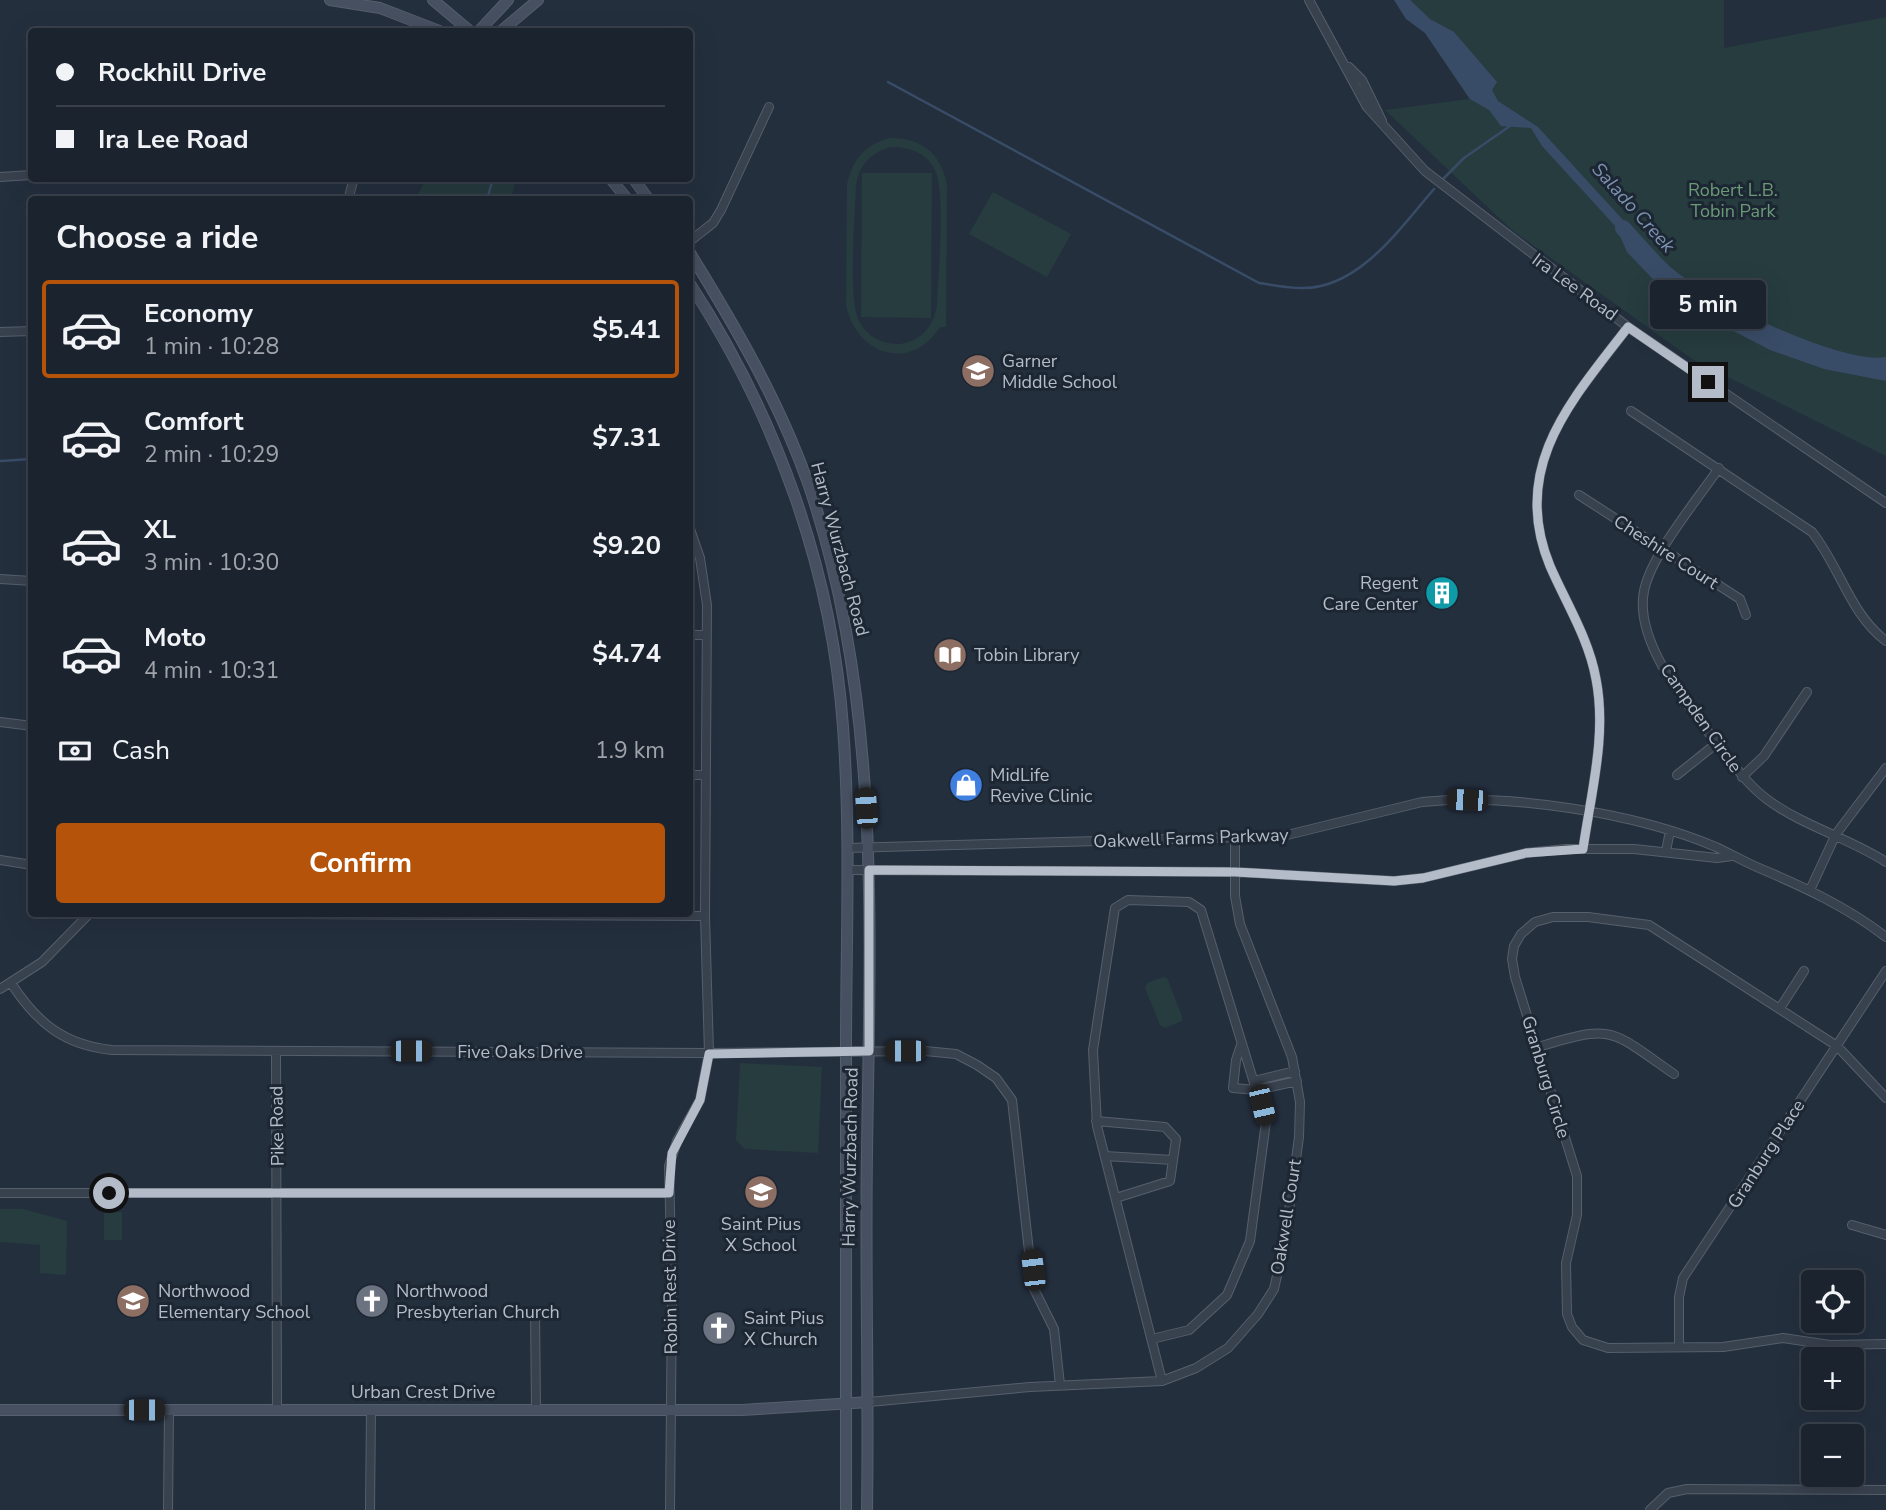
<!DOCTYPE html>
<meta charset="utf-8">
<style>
:root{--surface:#1b232e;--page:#242b36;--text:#f1f3f6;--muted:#a0a4aa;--line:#39404a;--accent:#b45309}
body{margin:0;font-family:"Nunito Sans",sans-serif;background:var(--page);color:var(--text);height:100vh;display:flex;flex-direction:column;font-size:26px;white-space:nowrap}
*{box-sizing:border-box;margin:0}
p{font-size:23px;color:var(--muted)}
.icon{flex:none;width:38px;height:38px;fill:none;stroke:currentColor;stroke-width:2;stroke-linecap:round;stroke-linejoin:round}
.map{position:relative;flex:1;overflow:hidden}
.sheet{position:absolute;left:28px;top:196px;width:665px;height:721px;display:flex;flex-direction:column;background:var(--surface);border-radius:7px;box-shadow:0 7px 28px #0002,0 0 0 2px var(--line)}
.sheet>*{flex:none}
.hud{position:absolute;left:28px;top:28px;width:665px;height:154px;border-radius:7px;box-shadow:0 7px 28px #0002,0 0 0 2px var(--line);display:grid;align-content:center;height:154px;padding:0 28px;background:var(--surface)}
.controls{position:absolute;left:1801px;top:1270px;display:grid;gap:14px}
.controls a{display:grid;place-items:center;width:63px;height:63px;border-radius:7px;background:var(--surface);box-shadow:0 7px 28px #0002,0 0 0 2px var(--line);font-size:35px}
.end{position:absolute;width:32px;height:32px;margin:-16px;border:9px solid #b4bcc9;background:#111;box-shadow:0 0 0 4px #111}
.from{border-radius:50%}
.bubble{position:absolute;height:49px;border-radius:7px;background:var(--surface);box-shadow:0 7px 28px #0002,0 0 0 2px var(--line);font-size:23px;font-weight:700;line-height:49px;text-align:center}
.car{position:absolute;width:21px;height:42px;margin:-21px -10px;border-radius:9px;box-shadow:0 0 5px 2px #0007;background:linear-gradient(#222 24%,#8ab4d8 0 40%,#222 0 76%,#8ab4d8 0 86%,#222 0)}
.hud b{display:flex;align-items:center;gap:24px;height:66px;font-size:26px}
.hud b+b{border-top:2px solid var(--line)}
.hud i{width:18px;height:18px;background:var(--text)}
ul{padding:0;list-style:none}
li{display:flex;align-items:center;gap:21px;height:98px;margin:0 14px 10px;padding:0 14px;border:4px solid transparent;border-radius:7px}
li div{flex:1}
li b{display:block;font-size:26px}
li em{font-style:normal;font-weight:700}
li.selected{border-color:var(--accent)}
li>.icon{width:63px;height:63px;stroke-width:1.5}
h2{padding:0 28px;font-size:32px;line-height:84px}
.pay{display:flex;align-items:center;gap:18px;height:77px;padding:0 28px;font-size:26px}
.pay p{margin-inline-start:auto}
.button{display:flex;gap:14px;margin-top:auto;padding:14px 28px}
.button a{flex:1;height:80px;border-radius:7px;background:var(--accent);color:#fff;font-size:28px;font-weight:700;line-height:80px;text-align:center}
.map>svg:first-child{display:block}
.green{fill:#263c3f;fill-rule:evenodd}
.water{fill:#394c67}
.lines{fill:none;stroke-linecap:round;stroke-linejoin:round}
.stream{stroke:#394c67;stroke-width:2.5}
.river{stroke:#394c67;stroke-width:16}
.street-casing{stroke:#565f6c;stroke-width:10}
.secondary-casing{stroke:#565f6c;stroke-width:12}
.street{stroke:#38414e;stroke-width:8}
.secondary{stroke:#465061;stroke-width:10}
.route{stroke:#b4bcc9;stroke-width:9}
.labels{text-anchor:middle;stroke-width:6;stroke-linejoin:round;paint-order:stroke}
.park-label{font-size:18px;fill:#6b9a76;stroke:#1d2633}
.street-label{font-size:18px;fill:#b4bcc9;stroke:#1d2633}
.poi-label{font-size:18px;fill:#b4bcc9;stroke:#1d2633;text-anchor:start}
.water-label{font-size:19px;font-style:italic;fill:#7c92b1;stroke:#1d2633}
</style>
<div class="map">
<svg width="1886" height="1510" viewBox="0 0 1886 1510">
<rect width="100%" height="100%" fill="#242f3e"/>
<path class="green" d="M1394,0H1724V48L1886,17V456L1692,359L1513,231L1385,110L1469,99L1425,33L1406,19Z
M889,138C922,138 941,153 947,185L946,327H940C911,373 856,355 846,305L847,184C853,159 864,146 889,138ZM890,147C909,147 926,152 935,170C946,194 938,276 937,305C934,322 926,336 909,342C888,349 864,337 857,316C849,289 855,217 856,185C860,164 870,154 890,147Z
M862,173H932L931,318L861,317Z
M426,179V178L516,179L511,199H416Z
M993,192L1071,234L1047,277L969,234Z
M1163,977L1167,978L1182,1016V1021L1165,1028L1160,1025L1145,988L1147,983Z
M740,1063L822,1067L818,1153L745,1149L736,1140Z
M0,1209H23L67,1221L66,1275L40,1273V1245L0,1242Z
M104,1212H122V1240H104Z"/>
<path class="water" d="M1394,0H1410L1430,19L1454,32L1497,82L1492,90L1498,101L1538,127L1623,220L1655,268L1689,295L1721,312L1746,319L1794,347L1877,371L1886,370V381L1824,369L1770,350L1672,299L1627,252L1616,227L1542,146L1531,128L1501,126L1489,110L1470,99L1425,33L1406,19Z"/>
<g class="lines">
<path class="stream" d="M888,82L1259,283C1273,285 1288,288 1302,288C1359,289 1401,227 1434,189
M1444,178L1464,158L1510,126
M487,200L493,178
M0,461L32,459"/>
<path class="river" d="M1623,228C1636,242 1649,258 1663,271C1700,305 1837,373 1886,365"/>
<g class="street-casing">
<path id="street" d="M1309,0L1367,107L1425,171L1628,327L1886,503
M1349,67L1362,80L1382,121
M0,177L32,175
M348,200L354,178
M690,241L713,223L721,210L769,107
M0,332L32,331
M1631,411L1812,532C1840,567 1850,614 1886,641
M1719,468C1697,500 1651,555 1644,591C1634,641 1686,703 1715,741C1732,762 1746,784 1768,800C1803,826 1849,838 1886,862
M1579,495L1740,599L1746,615
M0,579L32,581
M690,635H706
M0,722L32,726
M690,775H705
M1677,775L1717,743
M1742,777L1764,756L1807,692
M847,848L1283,836L1422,802C1509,793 1636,813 1716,847C1731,854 1745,862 1759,868C1804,887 1847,907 1886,937
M1583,849C1591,793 1607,735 1596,679C1589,639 1566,603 1550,566C1509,467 1572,400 1628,327
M1666,851L1670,831
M0,860L32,865
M847,870L1235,872L1394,881L1423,878L1526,853L1566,849H1634L1717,858L1732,856
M1810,890L1836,834L1886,768
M296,914L705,916
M11,983C37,1023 64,1045 112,1050L709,1053L925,1051L956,1054L977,1065L996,1078L1012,1100L1033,1287L1054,1329L1060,1385
M0,989L42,962L89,914
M1780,1008L1804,971
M1241,1045L1236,1060L1233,1088L1257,1090L1297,1081
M1538,1047C1615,1024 1609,1029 1674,1074
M276,1051L277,1411
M1254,1081L1295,1071
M1886,1098L1837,1046L1649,925L1588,917H1553L1535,922L1521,934L1514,946L1512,959L1515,977L1577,1176V1215L1566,1263L1567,1314L1572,1327L1583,1340L1608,1348L1723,1347L1783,1338L1830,1345L1886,1344
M1096,1121L1165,1127L1176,1139L1170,1181L1116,1198
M1105,1156L1173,1160
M0,1193H669
M1852,1225L1886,1235
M535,1312L536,1409
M1152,1339L1189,1330L1227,1295L1250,1241L1266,1122L1201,910L1189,902L1128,900L1115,908L1093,1050L1097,1126L1162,1381
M1679,1347V1297L1683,1278L1886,971
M869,1402L1030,1387L1162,1381L1196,1368L1228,1348L1258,1314L1274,1289L1285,1240L1299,1137L1300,1102L1292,1057L1240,924L1235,896V838
M168,1510L169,1411
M370,1510L371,1409
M670,1510L672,1295L669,1166L677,1141L700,1100L709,1053L705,916L707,605L700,558L690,529
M1650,1510L1668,1493L1687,1489L1886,1490"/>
</g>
<g class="secondary-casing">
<path id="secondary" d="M330,0L380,8L442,32
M433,0L471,32
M478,32L508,0
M500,32L538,0
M610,178L628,200
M633,178L649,200
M690,253C735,326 779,401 808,483C882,698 870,929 867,1153C865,1272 869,1391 867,1510
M690,284C776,415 832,570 843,727C851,834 846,942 846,1049C845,1203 847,1356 846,1510
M0,1410H742L869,1402"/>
</g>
<use href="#street" class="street"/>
<use href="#secondary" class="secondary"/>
</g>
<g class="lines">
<path class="route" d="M109,1193H669L672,1153L700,1100L709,1054L869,1051V870L1235,872L1394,881L1423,878L1526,853L1583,849C1591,793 1607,735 1596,679C1589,639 1566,603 1550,566C1509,467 1572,400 1628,327L1708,382"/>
</g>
<defs>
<g id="school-disc" transform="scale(1.75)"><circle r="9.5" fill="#8d6e63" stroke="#1d2633"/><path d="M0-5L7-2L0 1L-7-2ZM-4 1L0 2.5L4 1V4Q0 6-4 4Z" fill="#fff"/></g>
<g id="building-disc" transform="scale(1.75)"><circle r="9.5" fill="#0f9aa8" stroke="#1d2633"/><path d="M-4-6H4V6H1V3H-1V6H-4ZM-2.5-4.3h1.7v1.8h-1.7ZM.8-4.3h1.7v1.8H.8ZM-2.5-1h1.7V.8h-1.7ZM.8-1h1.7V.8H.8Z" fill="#fff"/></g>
<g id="library-disc" transform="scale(1.75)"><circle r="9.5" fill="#8d6e63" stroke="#1d2633"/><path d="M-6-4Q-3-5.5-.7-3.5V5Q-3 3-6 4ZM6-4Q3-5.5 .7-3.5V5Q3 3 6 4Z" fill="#fff"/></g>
<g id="shop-disc" transform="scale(1.75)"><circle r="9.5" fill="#3f7fe0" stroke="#1d2633"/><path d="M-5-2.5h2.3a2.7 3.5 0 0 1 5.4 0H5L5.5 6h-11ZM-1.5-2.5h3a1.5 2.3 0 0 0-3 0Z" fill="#fff"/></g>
<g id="church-disc" transform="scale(1.75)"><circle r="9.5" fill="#6b7280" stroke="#1d2633"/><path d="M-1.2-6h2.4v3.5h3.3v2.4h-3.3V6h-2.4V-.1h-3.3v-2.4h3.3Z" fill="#fff"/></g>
</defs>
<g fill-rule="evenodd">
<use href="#school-disc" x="978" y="371"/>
<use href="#building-disc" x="1442" y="593"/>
<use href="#library-disc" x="950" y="655"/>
<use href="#shop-disc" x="966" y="785"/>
<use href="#school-disc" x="761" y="1192"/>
<use href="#school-disc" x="133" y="1301"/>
<use href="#church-disc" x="372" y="1301"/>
<use href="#church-disc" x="719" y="1328"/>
</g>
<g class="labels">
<g class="park-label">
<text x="1733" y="196">Robert L.B.<tspan x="1733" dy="21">Tobin Park</tspan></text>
</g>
<g class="street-label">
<text transform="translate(1575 287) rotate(36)" y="6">Ira Lee Road</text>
<text transform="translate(840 549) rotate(75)" y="6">Harry Wurzbach Road</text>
<text transform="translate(1666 552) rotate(33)" y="6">Cheshire Court</text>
<text transform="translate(1701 718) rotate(55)" y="6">Campden Circle</text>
<text transform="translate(1191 838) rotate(-2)" y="6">Oakwell Farms Parkway</text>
<text x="520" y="1058">Five Oaks Drive</text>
<text transform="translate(1546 1077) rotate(73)" y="6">Granburg Circle</text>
<text transform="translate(277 1126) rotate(-91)" y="6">Pike Road</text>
<text transform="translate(1766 1154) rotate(-57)" y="6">Granburg Place</text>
<text transform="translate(850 1157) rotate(-89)" y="6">Harry Wurzbach Road</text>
<text transform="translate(1286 1217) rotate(-81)" y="6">Oakwell Court</text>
<text transform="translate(670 1287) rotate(-91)" y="6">Robin Rest Drive</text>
<text x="423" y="1398">Urban Crest Drive</text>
</g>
<g class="poi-label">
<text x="1002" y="367">Garner<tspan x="1002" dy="21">Middle School</tspan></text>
<text x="1418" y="589" text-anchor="end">Regent<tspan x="1418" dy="21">Care Center</tspan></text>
<text x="974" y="661">Tobin Library</text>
<text x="990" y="781">MidLife<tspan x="990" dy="21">Revive Clinic</tspan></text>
<text x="761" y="1230" text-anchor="middle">Saint Pius<tspan x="761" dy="21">X School</tspan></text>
<text x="158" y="1297">Northwood<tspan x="158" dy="21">Elementary School</tspan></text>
<text x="396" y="1297">Northwood<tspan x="396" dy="21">Presbyterian Church</tspan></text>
<text x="744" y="1324">Saint Pius<tspan x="744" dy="21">X Church</tspan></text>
</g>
<g class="water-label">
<text transform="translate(1634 207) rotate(48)" y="7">Salado Creek</text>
</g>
</g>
</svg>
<div class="controls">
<a><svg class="icon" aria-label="locate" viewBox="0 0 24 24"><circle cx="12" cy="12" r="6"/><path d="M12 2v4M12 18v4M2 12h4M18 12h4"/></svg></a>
<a>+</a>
<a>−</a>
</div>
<i class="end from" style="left:109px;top:1193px"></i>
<i class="end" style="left:1708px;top:382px"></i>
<div class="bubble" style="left:1650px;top:280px;width:116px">5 min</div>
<i class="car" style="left:1467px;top:800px;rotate:272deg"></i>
<i class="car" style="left:866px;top:808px;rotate:356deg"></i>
<i class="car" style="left:411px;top:1051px;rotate:90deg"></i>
<i class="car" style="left:905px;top:1051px;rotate:270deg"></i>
<i class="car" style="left:1262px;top:1105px;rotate:167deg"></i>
<i class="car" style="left:1033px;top:1270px;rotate:353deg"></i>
<i class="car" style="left:144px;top:1410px;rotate:90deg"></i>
<div class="hud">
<b><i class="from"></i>Rockhill Drive</b>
<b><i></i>Ira Lee Road</b>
</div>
<section class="sheet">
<h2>Choose a ride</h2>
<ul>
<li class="selected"><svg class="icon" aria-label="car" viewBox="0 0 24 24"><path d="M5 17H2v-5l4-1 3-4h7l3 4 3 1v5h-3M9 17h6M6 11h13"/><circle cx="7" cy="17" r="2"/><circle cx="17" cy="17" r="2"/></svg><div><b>Economy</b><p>1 min · 10:28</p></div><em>$5.41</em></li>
<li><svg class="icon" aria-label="car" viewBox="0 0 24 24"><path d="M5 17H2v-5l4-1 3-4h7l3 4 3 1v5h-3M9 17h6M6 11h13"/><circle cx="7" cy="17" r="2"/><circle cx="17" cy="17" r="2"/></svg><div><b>Comfort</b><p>2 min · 10:29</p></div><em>$7.31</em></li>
<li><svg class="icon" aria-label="car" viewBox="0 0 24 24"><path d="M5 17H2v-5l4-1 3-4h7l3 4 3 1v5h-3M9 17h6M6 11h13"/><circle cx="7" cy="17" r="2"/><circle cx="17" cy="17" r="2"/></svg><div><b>XL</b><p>3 min · 10:30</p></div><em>$9.20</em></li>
<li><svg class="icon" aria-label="car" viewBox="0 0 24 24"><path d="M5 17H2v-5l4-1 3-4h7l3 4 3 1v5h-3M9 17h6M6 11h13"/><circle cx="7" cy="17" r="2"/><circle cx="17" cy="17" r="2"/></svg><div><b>Moto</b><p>4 min · 10:31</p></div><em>$4.74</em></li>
</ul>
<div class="pay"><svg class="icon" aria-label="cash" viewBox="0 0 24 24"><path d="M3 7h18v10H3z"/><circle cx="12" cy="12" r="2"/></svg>Cash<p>1.9 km</p></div>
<div class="button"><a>Confirm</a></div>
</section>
</div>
